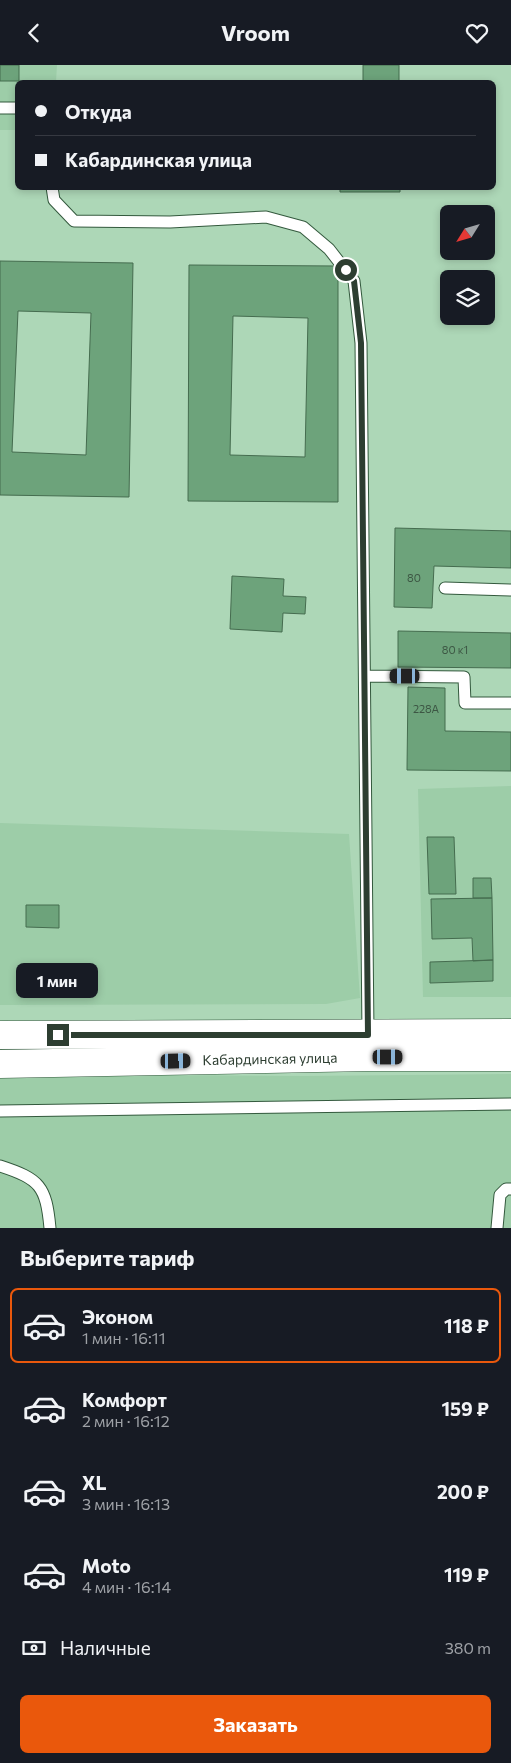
<!DOCTYPE html>
<html lang="ru">
<meta charset="utf-8">
<style>
:root{--surface:#171b24;--page:#242831;--text:#f1f3f6;--muted:#9ea1a6;--line:#363941;--accent:#ea580c}
body{margin:0;font-family:Commissioner,sans-serif;background:var(--page);color:var(--text);height:100vh;display:flex;flex-direction:column;font-size:19px;white-space:nowrap}
*{box-sizing:border-box;margin:0}
p{font-size:16px;color:var(--muted)}
.icon{flex:none;width:28px;height:28px;fill:none;stroke:currentColor;stroke-width:2;stroke-linecap:round;stroke-linejoin:round}
.map{position:relative;height:1163px;overflow:hidden}
.side{display:flex;flex-direction:column;background:var(--surface);flex:1}
.side>*{flex:none}
.banner{position:absolute;left:15px;top:15px;width:481px;height:110px;border-radius:8px;box-shadow:0 2px 8px #0003;display:grid;align-content:center;height:110px;padding:0 20px;background:var(--surface)}
.needle{width:32px;rotate:233deg}
.buttons{position:absolute;left:440px;top:140px;display:grid;gap:10px}
.buttons a{display:grid;place-items:center;width:55px;height:55px;border-radius:8px;background:var(--surface);box-shadow:0 2px 8px #0003;font-size:25px}
.end{position:absolute;width:22px;height:22px;margin:-11px;border:6px solid #2d3e31;background:#fff;box-shadow:0 0 0 2px #fff}
.from{border-radius:50%}
.bubble{position:absolute;height:35px;border-radius:8px;background:var(--surface);box-shadow:0 2px 8px #0003;font-size:16px;font-weight:700;line-height:35px;text-align:center}
.car{position:absolute;width:15px;height:30px;margin:-15px -8px;border-radius:6px;box-shadow:0 0 4px 1px #0007;background:linear-gradient(#222 24%,#8ab4d8 0 40%,#222 0 76%,#8ab4d8 0 86%,#222 0)}
.banner b{display:flex;align-items:center;gap:18px;height:48px;font-size:19px}
.banner b+b{border-top:1px solid var(--line)}
.banner i{width:12px;height:12px;background:var(--text)}
ul{padding:0;list-style:none}
li{display:flex;align-items:center;gap:15px;height:75px;margin:0 10px 8px;padding:0 10px;border:2px solid transparent;border-radius:8px}
li div{flex:1}
li b{display:block;font-size:19px}
li em{font-style:normal;font-weight:700}
li.active{border-color:var(--accent)}
li>.icon{width:45px;height:45px;stroke-width:1.5}
h2{padding:0 20px;font-size:22px;line-height:60px}
.pay{display:flex;align-items:center;gap:12px;height:55px;padding:0 20px;font-size:19px}
.pay p{margin-inline-start:auto}
.cta{display:flex;gap:10px;margin-top:auto;padding:10px 20px}
.cta a{flex:1;height:58px;border-radius:8px;background:var(--accent);color:#fff;font-size:20px;font-weight:700;line-height:58px;text-align:center}
header{display:flex;justify-content:space-between;align-items:center;height:65px;padding:0 20px;background:var(--surface);font-size:22px;font-weight:700}
.map>svg:first-child{display:block}
.built{fill:#9dcda8}
.building{fill:#6da37b;stroke:#456c4f;fill-rule:evenodd}
.lines{fill:none;stroke-linecap:round;stroke-linejoin:round}
.service-casing{stroke:#33593d;stroke-width:13}
.secondary-casing{stroke:#33593d;stroke-width:29}
.service{stroke:#fff;stroke-width:11}
.secondary{stroke:#fff;stroke-width:28}
.route{stroke:#2d3e31;stroke-width:6}
.labels{text-anchor:middle;stroke-width:5;stroke-linejoin:round;paint-order:stroke}
.number-label{font-size:11px;fill:#3d5744}
.street-label{font-size:14px;fill:#2d3e31;stroke:#ddf2e1}
</style>
<header><svg class="icon" aria-label="back" viewBox="0 0 24 24"><path d="M15 5l-7 7 7 7"/></svg>Vroom<svg class="icon" aria-label="heart" viewBox="0 0 24 24"><path d="M12 20l-8-8c-3-5 5-10 8-4 3-6 11-1 8 4z"/></svg></header>
<div class="map">
<svg width="511" height="1163" viewBox="0 0 511 1163">
<rect width="100%" height="100%" fill="#add7b7"/>
<path class="built" d="M0,0H57L56,17L18,18L17,65H0Z
M511,721V932H423L418,724Z
M0,758L349,769L360,933L326,939L0,940Z
M0,1009L306,1011L511,1009V1163H0Z"/>
<path class="building" d="M0,0H19V16H0Z
M363,0H399V18H363Z
M340,122H400V127H340Z
M0,196L133,198L129,432L0,430ZM18,246L91,248L86,390L12,387Z
M189,200L338,201V437L188,436ZM233,251L308,253L305,392L230,390Z
M395,463L511,466V503L434,501L432,543L394,542Z
M232,511L284,514L283,531L306,532L305,549L283,548L282,567L230,564Z
M398,566L511,568V603L398,602Z
M408,622L445,623V666L511,667V706L407,705Z
M427,772H454L456,829H429Z
M473,813H491L492,833H473Z
M492,833L493,895L473,896L472,873L432,874L431,834Z
M26,840H59V863L26,862Z
M493,895V916L430,918V897Z"/>
<g class="lines">
<g class="service-casing">
<path id="service" d="M0,43H18
M52,122L54,135L74,156L170,157L266,152L303,162L329,184L354,216L361,278L368,969
M445,523L511,525
M365,611L464,612L465,638H511
M0,1046L511,1039
M0,1101C40,1114 46,1121 50,1163
M497,1163L500,1130L506,1124H511"/>
</g>
<g class="secondary-casing">
<g id="secondary">
<path d="M0,970L511,968"/>
<path id="s1" d="M0,999L369,992H511"/>
</g>
</g>
<use href="#service" class="service"/>
<use href="#secondary" class="secondary"/>
</g>
<g class="lines">
<path class="route" d="M58,970H368L361,278L354,216L346,205"/>
</g>
<g class="labels">
<g class="number-label">
<text x="414" y="517">80</text>
<text x="455" y="589">80 к1</text>
<text x="426" y="648">228А</text>
</g>
<g class="street-label">
<text dy="5" stroke="none"><textPath href="#s1" startOffset="270">Кабардинская улица</textPath></text>
</g>
</g>
</svg>
<div class="buttons">
<a><svg class="needle" viewBox="-14 -14 28 28"><path d="M0-13l5 13h-10z" fill="#e53935"/><path d="M0 13l5-13h-10z" fill="#9ea1a6"/></svg></a>
<a><svg class="icon" aria-label="layers" viewBox="0 0 24 24"><path d="M12 4l9 5-9 5-9-5zM3 14l9 5 9-5"/></svg></a>
</div>
<i class="end from" style="left:346px;top:205px"></i>
<i class="end" style="left:58px;top:970px"></i>
<div class="bubble" style="left:16px;top:898px;width:82px">1 мин</div>
<i class="car" style="left:405px;top:611px;rotate:270deg"></i>
<i class="car" style="left:388px;top:992px;rotate:90deg"></i>
<i class="car" style="left:176px;top:996px;rotate:89deg"></i>
<div class="banner">
<b><i class="from"></i>Откуда</b>
<b><i></i>Кабардинская улица</b>
</div>
</div>
<section class="side">
<h2>Выберите тариф</h2>
<ul>
<li class="active"><svg class="icon" aria-label="car" viewBox="0 0 24 24"><path d="M5 17H2v-5l4-1 3-4h7l3 4 3 1v5h-3M9 17h6M6 11h13"/><circle cx="7" cy="17" r="2"/><circle cx="17" cy="17" r="2"/></svg><div><b>Эконом</b><p>1 мин · 16:11</p></div><em>118 ₽</em></li>
<li><svg class="icon" aria-label="car" viewBox="0 0 24 24"><path d="M5 17H2v-5l4-1 3-4h7l3 4 3 1v5h-3M9 17h6M6 11h13"/><circle cx="7" cy="17" r="2"/><circle cx="17" cy="17" r="2"/></svg><div><b>Комфорт</b><p>2 мин · 16:12</p></div><em>159 ₽</em></li>
<li><svg class="icon" aria-label="car" viewBox="0 0 24 24"><path d="M5 17H2v-5l4-1 3-4h7l3 4 3 1v5h-3M9 17h6M6 11h13"/><circle cx="7" cy="17" r="2"/><circle cx="17" cy="17" r="2"/></svg><div><b>XL</b><p>3 мин · 16:13</p></div><em>200 ₽</em></li>
<li><svg class="icon" aria-label="car" viewBox="0 0 24 24"><path d="M5 17H2v-5l4-1 3-4h7l3 4 3 1v5h-3M9 17h6M6 11h13"/><circle cx="7" cy="17" r="2"/><circle cx="17" cy="17" r="2"/></svg><div><b>Moto</b><p>4 мин · 16:14</p></div><em>119 ₽</em></li>
</ul>
<div class="pay"><svg class="icon" aria-label="cash" viewBox="0 0 24 24"><path d="M3 7h18v10H3z"/><circle cx="12" cy="12" r="2"/></svg>Наличные<p>380 m</p></div>
<div class="cta"><a>Заказать</a></div>
</section>
